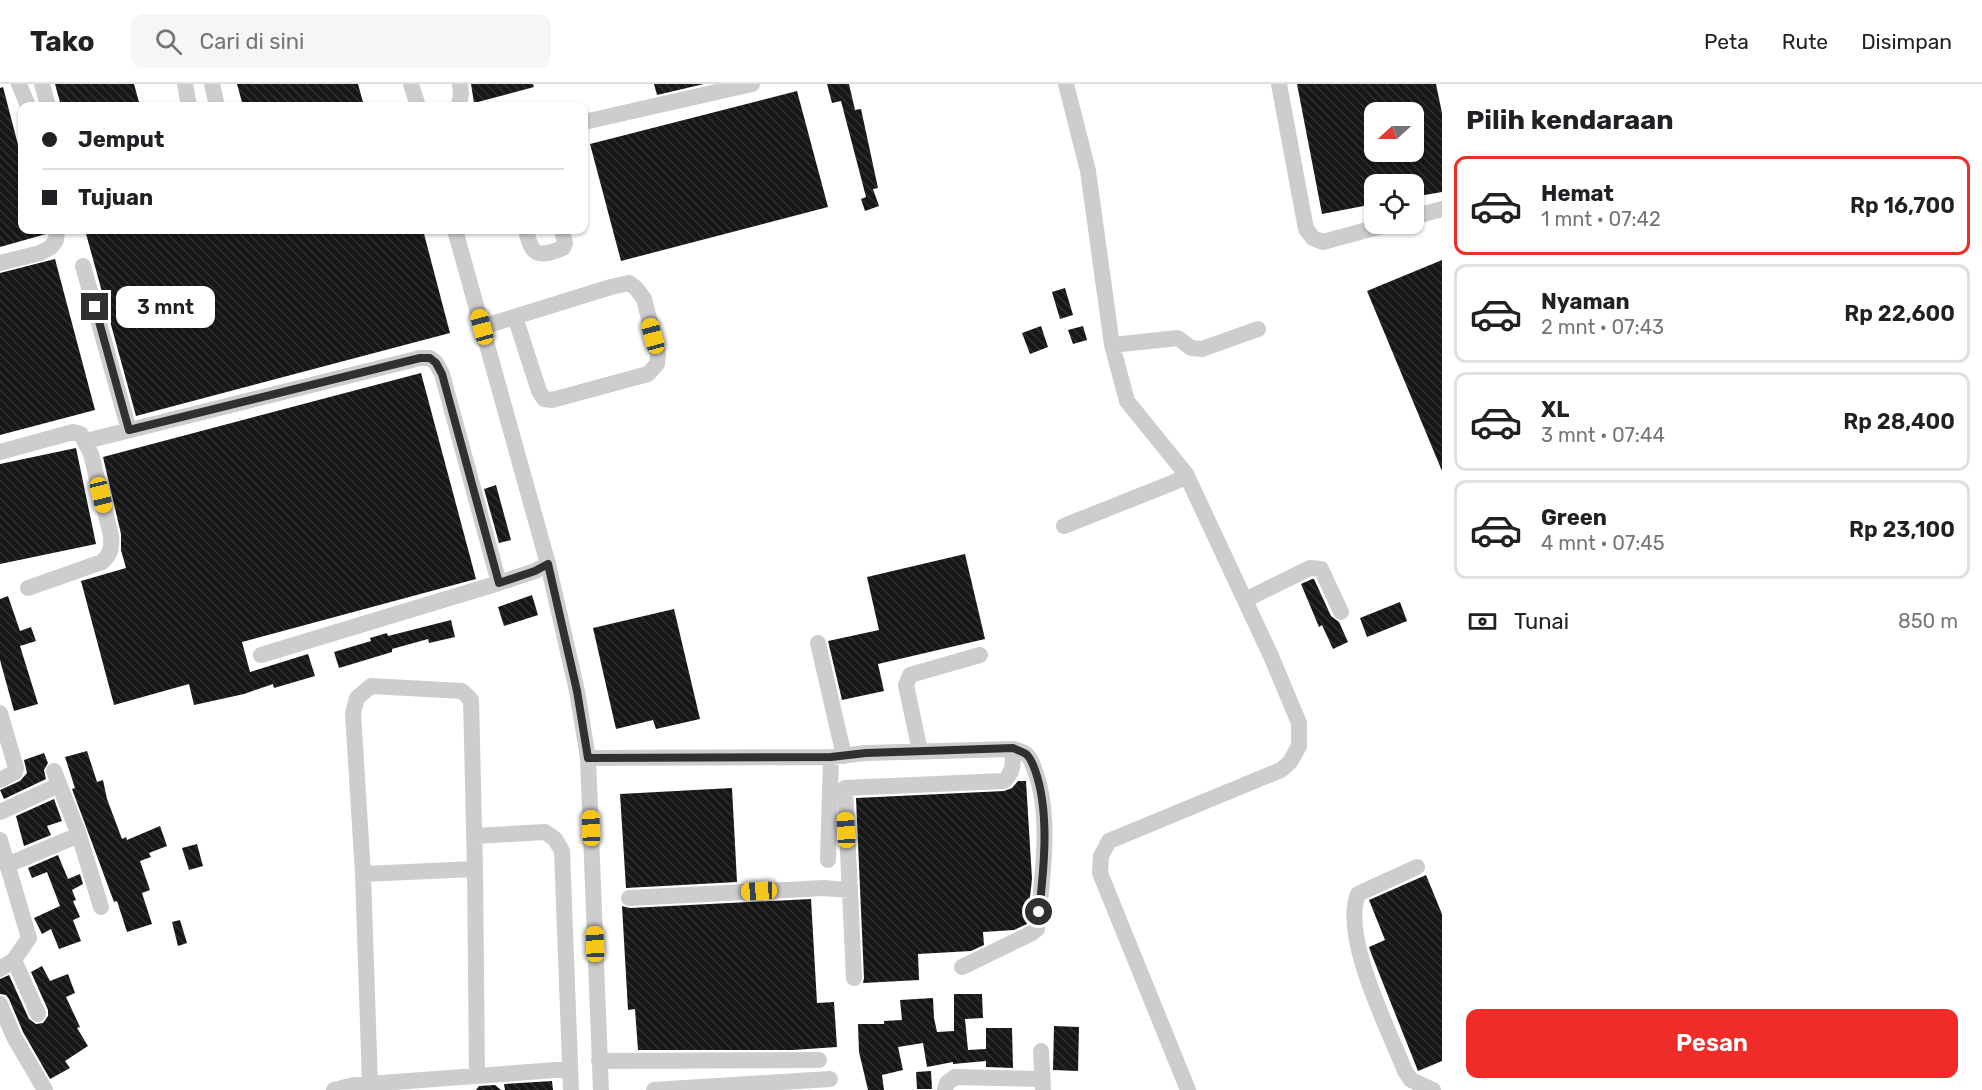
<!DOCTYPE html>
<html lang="id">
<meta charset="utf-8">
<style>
:root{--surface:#fff;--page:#f6f6f6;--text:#202124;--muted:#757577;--line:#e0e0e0;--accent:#f02c29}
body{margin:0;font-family:Rubik,sans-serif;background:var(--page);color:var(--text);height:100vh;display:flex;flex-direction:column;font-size:22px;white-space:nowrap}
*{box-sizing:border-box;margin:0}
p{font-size:20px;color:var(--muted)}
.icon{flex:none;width:33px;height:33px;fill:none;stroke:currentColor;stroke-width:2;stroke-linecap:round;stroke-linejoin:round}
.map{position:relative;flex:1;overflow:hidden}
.details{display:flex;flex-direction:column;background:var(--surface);width:540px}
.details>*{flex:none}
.top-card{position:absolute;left:18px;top:18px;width:570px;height:132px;border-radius:12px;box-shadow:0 2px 4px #0004;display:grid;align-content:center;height:132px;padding:0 24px;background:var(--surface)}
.needle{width:39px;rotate:249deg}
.controls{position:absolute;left:1364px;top:18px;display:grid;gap:12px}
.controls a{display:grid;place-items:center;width:60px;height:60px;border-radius:12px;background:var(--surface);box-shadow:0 2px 4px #0004;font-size:30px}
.end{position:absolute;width:27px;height:27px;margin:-14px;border:8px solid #303030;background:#fff;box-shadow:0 0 0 3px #fff}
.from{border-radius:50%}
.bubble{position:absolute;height:42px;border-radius:12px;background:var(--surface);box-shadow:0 2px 4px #0004;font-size:20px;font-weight:600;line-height:42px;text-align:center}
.car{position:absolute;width:18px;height:36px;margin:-18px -9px;border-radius:8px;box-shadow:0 0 4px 2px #0007;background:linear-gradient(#f5c518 24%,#345 0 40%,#f5c518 0 76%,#345 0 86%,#f5c518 0)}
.top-card b{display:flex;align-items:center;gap:21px;height:57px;font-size:22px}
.top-card b+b{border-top:2px solid var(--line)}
.top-card i{width:15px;height:15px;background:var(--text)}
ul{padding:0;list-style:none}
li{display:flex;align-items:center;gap:18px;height:99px;margin:0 12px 9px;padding:0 12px;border:3px solid var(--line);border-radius:12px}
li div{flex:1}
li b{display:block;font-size:22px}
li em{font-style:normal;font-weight:600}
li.on{border-color:var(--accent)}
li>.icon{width:54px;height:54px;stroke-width:1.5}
h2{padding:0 24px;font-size:27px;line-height:72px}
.pay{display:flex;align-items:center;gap:15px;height:66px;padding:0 24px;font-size:22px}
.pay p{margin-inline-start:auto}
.primary-button{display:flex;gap:12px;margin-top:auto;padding:12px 24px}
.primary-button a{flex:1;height:69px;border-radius:12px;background:var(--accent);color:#fff;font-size:24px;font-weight:600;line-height:69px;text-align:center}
header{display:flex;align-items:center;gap:36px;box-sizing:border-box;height:84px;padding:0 30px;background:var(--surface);border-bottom:2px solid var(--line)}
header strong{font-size:28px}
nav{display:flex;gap:33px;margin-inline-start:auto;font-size:21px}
.search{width:420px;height:54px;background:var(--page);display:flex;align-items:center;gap:15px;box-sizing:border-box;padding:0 21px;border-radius:12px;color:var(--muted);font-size:22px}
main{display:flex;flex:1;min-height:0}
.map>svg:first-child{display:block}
.building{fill:url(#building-back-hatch);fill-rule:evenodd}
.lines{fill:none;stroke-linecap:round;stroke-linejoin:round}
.minor{stroke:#cdcdcd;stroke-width:16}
.route{stroke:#303030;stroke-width:8}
</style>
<header>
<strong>Tako</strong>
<div class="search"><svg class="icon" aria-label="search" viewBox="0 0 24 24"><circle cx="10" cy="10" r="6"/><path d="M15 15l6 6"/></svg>Cari di sini</div>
<nav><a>Peta</a><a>Rute</a><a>Disimpan</a></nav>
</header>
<main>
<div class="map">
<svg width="1442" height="1006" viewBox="0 0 1442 1006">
<defs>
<pattern id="building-back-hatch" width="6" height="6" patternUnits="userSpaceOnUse" patternTransform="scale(1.5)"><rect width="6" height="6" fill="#171717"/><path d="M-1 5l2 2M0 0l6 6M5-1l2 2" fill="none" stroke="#303030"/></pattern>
</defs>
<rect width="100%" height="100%" fill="#fff"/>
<path class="building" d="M55,0H134L140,22H61Z
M237,0H358L364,22H243Z
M471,0H533L534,3L474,19Z
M654,0H704L657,11Z
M827,0H849L855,26L861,25L878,104L873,105L879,122L865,127L861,115L866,113L841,17L832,19Z
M1297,0H1436L1442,29V108L1413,113V100H1374V120L1322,130ZM1374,28H1413V68H1374Z
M3,3L22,76V146H46V150L0,163V4Z
M797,7L828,123L621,177L590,60Z
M85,146H423L450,249L136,332Z
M55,175L95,326L0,351V189Z
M1442,176V387L1367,207Z
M1065,204L1073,231L1060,235L1052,208Z
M1041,242L1048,263L1030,270L1022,249Z
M1083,242L1087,256L1073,260L1068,246Z
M421,289L476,495L242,558L250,588L308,570L315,592L274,604L273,600L244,610L194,621L189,600L114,621L81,497L126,484L121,466V450L103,373Z
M76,364L96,460L0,480V380Z
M496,401L511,456L499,459L484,405Z
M965,470L985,555L878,580L884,607L842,616L828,557L879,546L867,493Z
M1312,495H1314L1331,532L1339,538L1348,558L1333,565L1322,541L1319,543L1301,500Z
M532,511L538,531L504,542L498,523Z
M8,512L20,547L31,543L36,557L20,562L38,620L14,627L0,576V515Z
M1400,518L1407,537L1367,553L1360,534Z
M674,525L700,635L656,645L653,636L616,645L593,544Z
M451,536L455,553L429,559L428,555L392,565V568L339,584L334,568L371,557L370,554L387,549L388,552Z
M87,667L97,698L103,696L107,715L122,755L126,753L127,756L160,742L167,762L149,769L151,773L140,777L150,806L142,809L152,840L127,848L117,817L114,818L72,705L75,704L65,673Z
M44,669L48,679L44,686L46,695L4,715L0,706L20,697L27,689L24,676Z
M1018,697H1026L1032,795L1027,840L1014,846L983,848L984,861L971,867L918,870L919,896L863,899L864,894L856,714L1004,707L1012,704Z
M732,704L737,798L626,804L620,710Z
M54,715L62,737L47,742L51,751L24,762L16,732Z
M197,760L203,782L189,786L182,764Z
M58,771L68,795L80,790L83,800L72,806L76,816L73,817L80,833L73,836L81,857L59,865L51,845L42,850L34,834L60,822L47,788L32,794L28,784Z
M1426,791L1442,830V977L1418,987L1371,869L1369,863L1385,856L1369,816Z
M811,815L817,919L834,918L837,963L793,966H638L635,925L628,926L622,822L630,824Z
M180,836L187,859L178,862L172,838Z
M42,882L50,897L68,890L75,909L66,913L80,943L77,944L88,962L65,977L70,984L50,995L23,948L9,915L6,911L0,910V895L9,891L29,935L36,940L43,939L48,932V926L31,888Z
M954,910H982L983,934L965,935L968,966L986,965V944H1012L1013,984L986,983V977L953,980V978L927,983L923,959L898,963L903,986L882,991L884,1006H868L859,968L858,940H884V937L902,936L900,916L933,914L934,934L937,948L954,947Z
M1054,942L1079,943L1078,987L1053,986Z
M931,987L932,1005H917L916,988Z
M552,997L553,1006H505L504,1000Z
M495,1001L501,1006H476L479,1002Z"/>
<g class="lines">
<path class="minor" d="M19,0L28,22
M42,0L48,22
M185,0L189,22
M212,0L217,22
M411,0L418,22
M1066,0L1088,87L1112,261L1127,317L1186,390L1271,572L1299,639V662L1290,678L1281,686L1109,757L1101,772L1100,789L1188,1006
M1279,0L1306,145L1313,154L1323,158L1389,140
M459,22L461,10L460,0
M584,38L752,0
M1413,133L1442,125
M455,146L548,480L577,607L588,674L601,1006
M526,146C532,172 537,174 563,164L565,159L562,146
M0,179L40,169L51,163L56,156L57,146
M83,182L129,346
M482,243L611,203L629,199L636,204L644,215L658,270L657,280L648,290L552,316L544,315L539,307L515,233
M1112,261L1178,254L1191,264L1202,265L1258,245
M86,357L420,274H430L436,279L442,290L499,499
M0,368L73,348L81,350L91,370L111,452C112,463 111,470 102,478L28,504
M1064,442L1177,397L1186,390
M1245,516L1310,484L1321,485L1341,528
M818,559L844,672
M261,571L499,499L535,487L548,480
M371,602L462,607L471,616L475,785L363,790L353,629L357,614Z
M0,629L16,684L15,688L0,696
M920,667L906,601L910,591L980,571
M588,674L831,673L866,669L1013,665C1017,666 1023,668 1026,670C1031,674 1033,681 1035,687C1052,732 1042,797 1037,845L1032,849L962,883
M0,728L59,701
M79,751L101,823
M475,752L545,748L555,755L562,767L571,1006
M0,756L29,854L14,876L0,885
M828,776L831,673
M7,781L79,751L54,687
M1417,783L1358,810C1341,853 1388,944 1405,987L1411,996L1433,1006
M475,785L477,992
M363,790L370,1000
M629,814L823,804L849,806
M14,876L38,930
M854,894L845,704L1004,697C1014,688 1013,678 1013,665
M0,920L14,953L45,1006
M1041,967L1043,1005
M599,977L819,976
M334,1006L354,1001L570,985
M654,1006L830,995
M945,1006L947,999L955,993L1042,995"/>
</g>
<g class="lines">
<path class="route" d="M95,223L129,346L420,274H430L436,279L442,290L499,499L535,487L548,480L577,607L588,674L831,673L866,669L1013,664C1017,666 1023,668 1026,670C1031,674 1033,681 1035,686C1050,728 1044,784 1039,828"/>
</g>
</svg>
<div class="controls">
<a><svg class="needle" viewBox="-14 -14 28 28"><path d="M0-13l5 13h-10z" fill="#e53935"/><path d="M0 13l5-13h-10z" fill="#757577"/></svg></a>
<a><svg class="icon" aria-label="locate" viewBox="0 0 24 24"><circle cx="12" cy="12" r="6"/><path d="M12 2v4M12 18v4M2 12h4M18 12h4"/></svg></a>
</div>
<i class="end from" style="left:1039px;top:828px"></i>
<i class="end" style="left:95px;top:223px"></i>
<div class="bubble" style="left:116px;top:202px;width:99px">3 mnt</div>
<i class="car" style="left:482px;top:243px;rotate:345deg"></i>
<i class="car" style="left:653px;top:252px;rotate:345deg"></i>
<i class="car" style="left:101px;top:411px;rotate:166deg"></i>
<i class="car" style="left:591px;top:744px;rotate:358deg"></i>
<i class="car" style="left:846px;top:746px;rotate:357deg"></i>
<i class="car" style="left:759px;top:807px;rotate:267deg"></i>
<i class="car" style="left:595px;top:860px;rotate:358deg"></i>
<div class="top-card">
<b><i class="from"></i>Jemput</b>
<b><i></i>Tujuan</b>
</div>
</div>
<section class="details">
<h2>Pilih kendaraan</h2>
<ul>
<li class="on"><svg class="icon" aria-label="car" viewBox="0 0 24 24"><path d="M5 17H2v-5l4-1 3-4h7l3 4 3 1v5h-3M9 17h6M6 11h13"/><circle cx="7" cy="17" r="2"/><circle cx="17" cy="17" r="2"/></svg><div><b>Hemat</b><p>1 mnt · 07:42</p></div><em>Rp 16,700</em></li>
<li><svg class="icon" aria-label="car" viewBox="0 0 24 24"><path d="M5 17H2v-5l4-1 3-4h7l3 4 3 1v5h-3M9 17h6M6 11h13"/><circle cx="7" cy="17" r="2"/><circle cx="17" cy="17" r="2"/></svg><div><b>Nyaman</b><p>2 mnt · 07:43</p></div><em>Rp 22,600</em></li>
<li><svg class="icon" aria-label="car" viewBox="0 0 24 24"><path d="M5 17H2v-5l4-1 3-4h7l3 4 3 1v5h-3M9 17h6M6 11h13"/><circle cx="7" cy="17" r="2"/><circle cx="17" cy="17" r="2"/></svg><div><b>XL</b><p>3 mnt · 07:44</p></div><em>Rp 28,400</em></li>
<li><svg class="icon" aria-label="car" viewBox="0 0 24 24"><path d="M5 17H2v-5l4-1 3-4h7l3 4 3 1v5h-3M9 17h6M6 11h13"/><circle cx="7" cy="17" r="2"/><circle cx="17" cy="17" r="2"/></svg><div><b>Green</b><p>4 mnt · 07:45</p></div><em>Rp 23,100</em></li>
</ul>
<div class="pay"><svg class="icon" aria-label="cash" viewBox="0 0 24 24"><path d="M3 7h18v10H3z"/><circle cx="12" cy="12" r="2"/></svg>Tunai<p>850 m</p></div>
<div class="primary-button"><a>Pesan</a></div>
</section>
</main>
